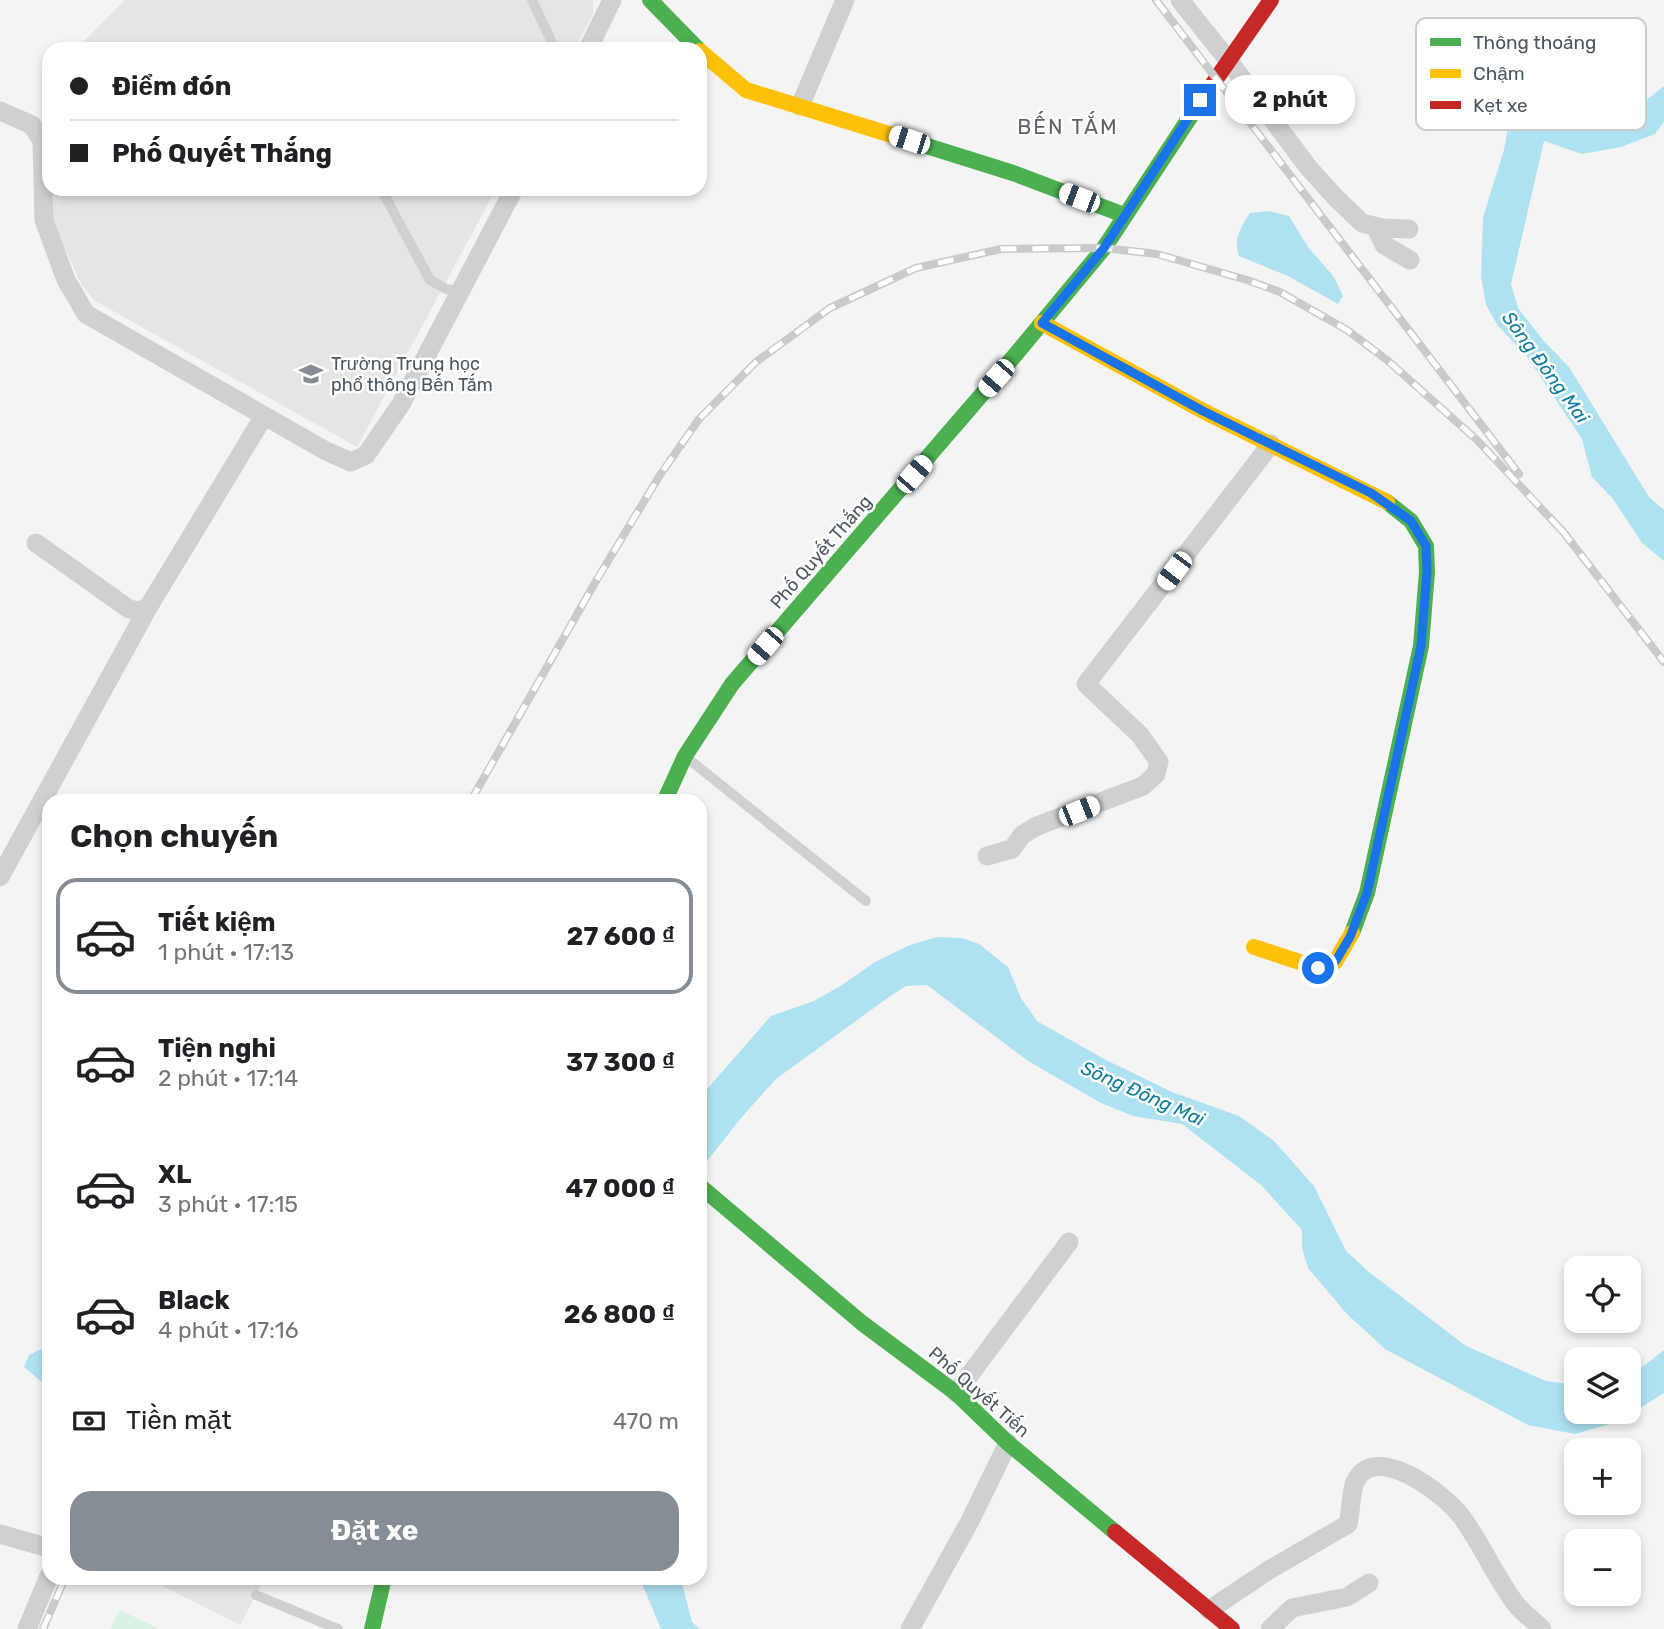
<!DOCTYPE html>
<html lang="vi">
<meta charset="utf-8">
<style>
:root{--surface:#fff;--page:#f6f6f6;--text:#202124;--muted:#757577;--line:#e0e0e0;--accent:#868d94}
body{margin:0;font-family:Rubik,sans-serif;background:var(--page);color:var(--text);height:100vh;display:flex;flex-direction:column;font-size:26px;white-space:nowrap}
*{box-sizing:border-box;margin:0}
p{font-size:23px;color:var(--muted)}
.icon{flex:none;width:38px;height:38px;fill:none;stroke:currentColor;stroke-width:2;stroke-linecap:round;stroke-linejoin:round}
.map{position:relative;flex:1;overflow:hidden}
.drawer{position:absolute;left:42px;top:794px;width:665px;height:791px;display:flex;flex-direction:column;background:var(--surface);border-radius:21px;box-shadow:0 4px 10px #0003}
.drawer>*{flex:none}
.top-card{position:absolute;left:42px;top:42px;width:665px;height:154px;border-radius:21px;box-shadow:0 4px 10px #0003;display:grid;align-content:center;height:154px;padding:0 28px;background:var(--surface)}
.fabs{position:absolute;left:1564px;top:1256px;display:grid;gap:14px}
.fabs a{display:grid;place-items:center;width:77px;height:77px;border-radius:14px;background:var(--surface);box-shadow:0 4px 10px #0003;font-size:35px}
.end{position:absolute;width:32px;height:32px;margin:-16px;border:9px solid #1a73e8;background:#fff;box-shadow:0 0 0 4px #fff}
.from{border-radius:50%}
.bubble{position:absolute;height:49px;border-radius:21px;background:var(--surface);box-shadow:0 4px 10px #0003;font-size:23px;font-weight:700;line-height:49px;text-align:center}
.car{position:absolute;width:21px;height:42px;margin:-21px -10px;border-radius:9px;box-shadow:0 0 5px 2px #0007;background:linear-gradient(#fff 24%,#345 0 40%,#fff 0 76%,#345 0 86%,#fff 0)}
.top-card b{display:flex;align-items:center;gap:24px;height:66px;font-size:26px}
.top-card b+b{border-top:2px solid var(--line)}
.top-card i{width:18px;height:18px;background:var(--text)}
ul{padding:0;list-style:none}
li{display:flex;align-items:center;gap:21px;height:116px;margin:0 14px 10px;padding:0 14px;border:4px solid transparent;border-radius:21px}
li div{flex:1}
li b{display:block;font-size:26px}
li em{font-style:normal;font-weight:700}
li.on{border-color:var(--accent)}
li>.icon{width:63px;height:63px;stroke-width:1.5}
h2{padding:0 28px;font-size:32px;line-height:84px}
.pay{display:flex;align-items:center;gap:18px;height:77px;padding:0 28px;font-size:26px}
.pay p{margin-inline-start:auto}
.cta{display:flex;gap:14px;margin-top:auto;padding:14px 28px}
.cta a{flex:1;height:80px;border-radius:21px;background:var(--accent);color:#fff;font-size:28px;font-weight:700;line-height:80px;text-align:center}
.map>svg:first-child{display:block}
.education{fill:#e6e5e6}
.green{fill:#d9f2e3}
.water{fill:#aee2f0}
.lines{fill:none;stroke-linecap:round;stroke-linejoin:round}
.lane{stroke:#ced0d2;stroke-width:10}
.street{stroke:#ced0d2;stroke-width:19}
.fast{stroke:#4caf50;stroke-width:16}
.slow{stroke:#ffc107;stroke-width:16}
.jam{stroke:#c62828;stroke-width:16}
.rail-casing{stroke:#c9cacc;stroke-width:8}
.rail{stroke:#fff;stroke-width:5;stroke-dasharray:16;stroke-linecap:butt}
.route{stroke:#1a73e8;stroke-width:9}
.labels{text-anchor:middle;stroke-width:5;stroke-linejoin:round;paint-order:stroke}
.poi-label{font-size:18px;fill:#4a5661;stroke:#fff;text-anchor:start}
.street-label{font-size:18px;fill:#4a5661;stroke:#fff}
.water-label{font-size:19px;font-style:italic;fill:#0c7c9b;stroke:#fff}
.quarter-label{font-size:21px;letter-spacing:2px;fill:#5f6368;stroke:#fff}
.key{fill:#fff;stroke:#c9ccd0;stroke-width:2}
.key-label{font-size:19px;fill:#4a5661}
</style>
<div class="map">
<svg width="1664" height="1629" viewBox="0 0 1664 1629">
<rect width="100%" height="100%" fill="#f4f4f4"/>
<path class="education" d="M125,0H593V14L574,49H78L80,45Z
M53,189H496L357,447L95,301L81,284L51,218Z
M149,1579H264L240,1625Z"/>
<path class="green" d="M120,1610L159,1629H110Z"/>
<path class="water" d="M1529,76C1552,82 1571,99 1595,103C1608,106 1624,105 1639,106L1664,86V122L1655,134L1621,147L1582,154L1544,141L1511,284L1518,308L1543,340L1569,367L1649,497L1664,510V561L1642,543L1613,499L1592,477L1582,439L1526,355L1498,326L1486,305L1481,276L1483,217L1504,150L1515,87Z
M1269,211L1289,216L1308,247L1334,277L1343,296L1338,304L1288,276L1239,256C1233,239 1241,227 1250,213Z
M937,937L962,938L979,944L1008,967L1021,998L1037,1021L1104,1059L1172,1092L1239,1116L1274,1141L1314,1186L1346,1251L1369,1272L1466,1346L1546,1381L1577,1385V1412H1629V1373L1645,1365L1664,1350V1393L1620,1421L1575,1434L1528,1425L1385,1349L1347,1314L1308,1268L1302,1248V1230L1261,1185L1182,1124L1133,1116L1101,1103L1028,1061L927,985L906,986L889,997L776,1079L741,1118L700,1170V1097L771,1016L814,1001L842,985L875,962L910,945Z
M49,1345V1388L24,1367L29,1355Z
M640,1579H681L692,1622L700,1629H661Z"/>
<g class="lines">
<path class="lane" d="M532,0L555,49
M381,189L430,280L446,289L460,291
M686,757L866,901
M256,1595L338,1629"/>
<path class="street" d="M1180,0L1228,60L1308,167L1336,198L1362,223L1382,228L1409,229
M588,49L612,0
M800,106L845,0
M0,111L32,125L42,141L44,220L66,280L86,314L326,451L351,462L366,455L401,404L514,189
M1375,226L1384,245L1410,260
M36,543L129,609L140,611L149,606L264,416
M987,856L1012,849L1022,835L1037,826L1143,786L1156,774L1159,762L1140,735L1086,684L1271,444
M0,877L149,606
M956,1393L1069,1242
M0,1534L49,1548
M1209,1610L1269,1570L1348,1524C1351,1512 1351,1491 1355,1482C1375,1440 1444,1494 1461,1516C1481,1543 1495,1576 1515,1603C1523,1613 1534,1621 1542,1629
M27,1629L49,1576
M910,1629L970,1521L1008,1443
M1270,1629L1292,1608L1347,1597L1369,1583"/>
<path class="fast" d="M650,0L698,49
M895,136L1013,173L1124,215
M664,802L685,756L732,684L996,378L1104,248L1196,108
M1352,933L1367,893L1421,646L1427,572L1426,546L1411,521L1387,502
M700,1186L862,1323L956,1393L1008,1443L1115,1532
M372,1629L384,1578"/>
<path class="slow" d="M700,51L746,90L895,136
M1042,323L1203,411L1387,502
M1254,947L1318,968L1335,962L1352,933"/>
<path class="jam" d="M1196,108L1271,0
M1115,1532L1232,1629"/>
<g class="rail-casing">
<path id="rail" d="M1156,0L1519,474
M1561,529L1664,662
M470,802L596,581L660,475L699,419L756,362L830,308L916,268L1001,249L1104,248L1157,254L1247,280L1280,292L1347,330L1387,360L1477,440L1567,536
M43,1629L65,1578"/>
</g>
<use href="#rail" class="rail"/>
</g>
<g class="lines">
<path class="route" d="M1200,100L1104,248L1042,323L1203,411L1371,493L1411,521L1426,546L1427,572L1421,646L1367,893L1350,937L1335,962L1318,968"/>
</g>
<defs>
<g id="school-bare" transform="scale(1.89)"><path d="M0-5L7-2L0 1L-7-2ZM-4 1L0 2.5L4 1V4Q0 6-4 4Z" fill="#868d94" stroke="#fff" stroke-width="2.5" paint-order="stroke"/></g>
</defs>
<g fill-rule="evenodd">
<use href="#school-bare" x="311" y="374"/>
</g>
<g class="labels">
<g class="poi-label">
<text x="331" y="370">Trường Trung học<tspan x="331" dy="21">phổ thông Bến Tắm</tspan></text>
</g>
<g class="street-label">
<text transform="translate(821 552) rotate(-49)" y="6">Phố Quyết Thắng</text>
<text transform="translate(979 1392) rotate(41)" y="6">Phố Quyết Tiến</text>
</g>
<g class="water-label">
<text transform="translate(1546 367) rotate(54)" y="7">Sông Đông Mai</text>
<text transform="translate(1143 1093) rotate(24)" y="7">Sông Đông Mai</text>
</g>
<g class="quarter-label">
<text x="1068" y="134">BẾN TẮM</text>
</g>
</g>
<rect x="1416" y="18" width="230" height="112" rx="10" class="key"/>
<rect x="1430" y="38" width="31" height="8" fill="#4caf50"/>
<rect x="1430" y="69" width="31" height="9" fill="#ffc107"/>
<rect x="1430" y="101" width="31" height="8" fill="#c62828"/>
<g class="key-label">
<text x="1473" y="49">Thông thoáng</text>
<text x="1473" y="80">Chậm</text>
<text x="1473" y="112">Kẹt xe</text>
</g>
</svg>
<div class="fabs">
<a><svg class="icon" aria-label="locate" viewBox="0 0 24 24"><circle cx="12" cy="12" r="6"/><path d="M12 2v4M12 18v4M2 12h4M18 12h4"/></svg></a>
<a><svg class="icon" aria-label="layers" viewBox="0 0 24 24"><path d="M12 4l9 5-9 5-9-5zM3 14l9 5 9-5"/></svg></a>
<a>+</a>
<a>−</a>
</div>
<i class="end from" style="left:1318px;top:968px"></i>
<i class="end" style="left:1200px;top:100px"></i>
<div class="bubble" style="left:1225px;top:75px;width:130px">2 phút</div>
<i class="car" style="left:909px;top:140px;rotate:288deg"></i>
<i class="car" style="left:1079px;top:198px;rotate:291deg"></i>
<i class="car" style="left:996px;top:378px;rotate:221deg"></i>
<i class="car" style="left:914px;top:474px;rotate:41deg"></i>
<i class="car" style="left:1174px;top:571px;rotate:217deg"></i>
<i class="car" style="left:765px;top:646px;rotate:221deg"></i>
<i class="car" style="left:1079px;top:811px;rotate:68deg"></i>
<div class="top-card">
<b><i class="from"></i>Điểm đón</b>
<b><i></i>Phố Quyết Thắng</b>
</div>
<section class="drawer">
<h2>Chọn chuyến</h2>
<ul>
<li class="on"><svg class="icon" aria-label="car" viewBox="0 0 24 24"><path d="M5 17H2v-5l4-1 3-4h7l3 4 3 1v5h-3M9 17h6M6 11h13"/><circle cx="7" cy="17" r="2"/><circle cx="17" cy="17" r="2"/></svg><div><b>Tiết kiệm</b><p>1 phút · 17:13</p></div><em>27 600 ₫</em></li>
<li><svg class="icon" aria-label="car" viewBox="0 0 24 24"><path d="M5 17H2v-5l4-1 3-4h7l3 4 3 1v5h-3M9 17h6M6 11h13"/><circle cx="7" cy="17" r="2"/><circle cx="17" cy="17" r="2"/></svg><div><b>Tiện nghi</b><p>2 phút · 17:14</p></div><em>37 300 ₫</em></li>
<li><svg class="icon" aria-label="car" viewBox="0 0 24 24"><path d="M5 17H2v-5l4-1 3-4h7l3 4 3 1v5h-3M9 17h6M6 11h13"/><circle cx="7" cy="17" r="2"/><circle cx="17" cy="17" r="2"/></svg><div><b>XL</b><p>3 phút · 17:15</p></div><em>47 000 ₫</em></li>
<li><svg class="icon" aria-label="car" viewBox="0 0 24 24"><path d="M5 17H2v-5l4-1 3-4h7l3 4 3 1v5h-3M9 17h6M6 11h13"/><circle cx="7" cy="17" r="2"/><circle cx="17" cy="17" r="2"/></svg><div><b>Black</b><p>4 phút · 17:16</p></div><em>26 800 ₫</em></li>
</ul>
<div class="pay"><svg class="icon" aria-label="cash" viewBox="0 0 24 24"><path d="M3 7h18v10H3z"/><circle cx="12" cy="12" r="2"/></svg>Tiền mặt<p>470 m</p></div>
<div class="cta"><a>Đặt xe</a></div>
</section>
</div>
